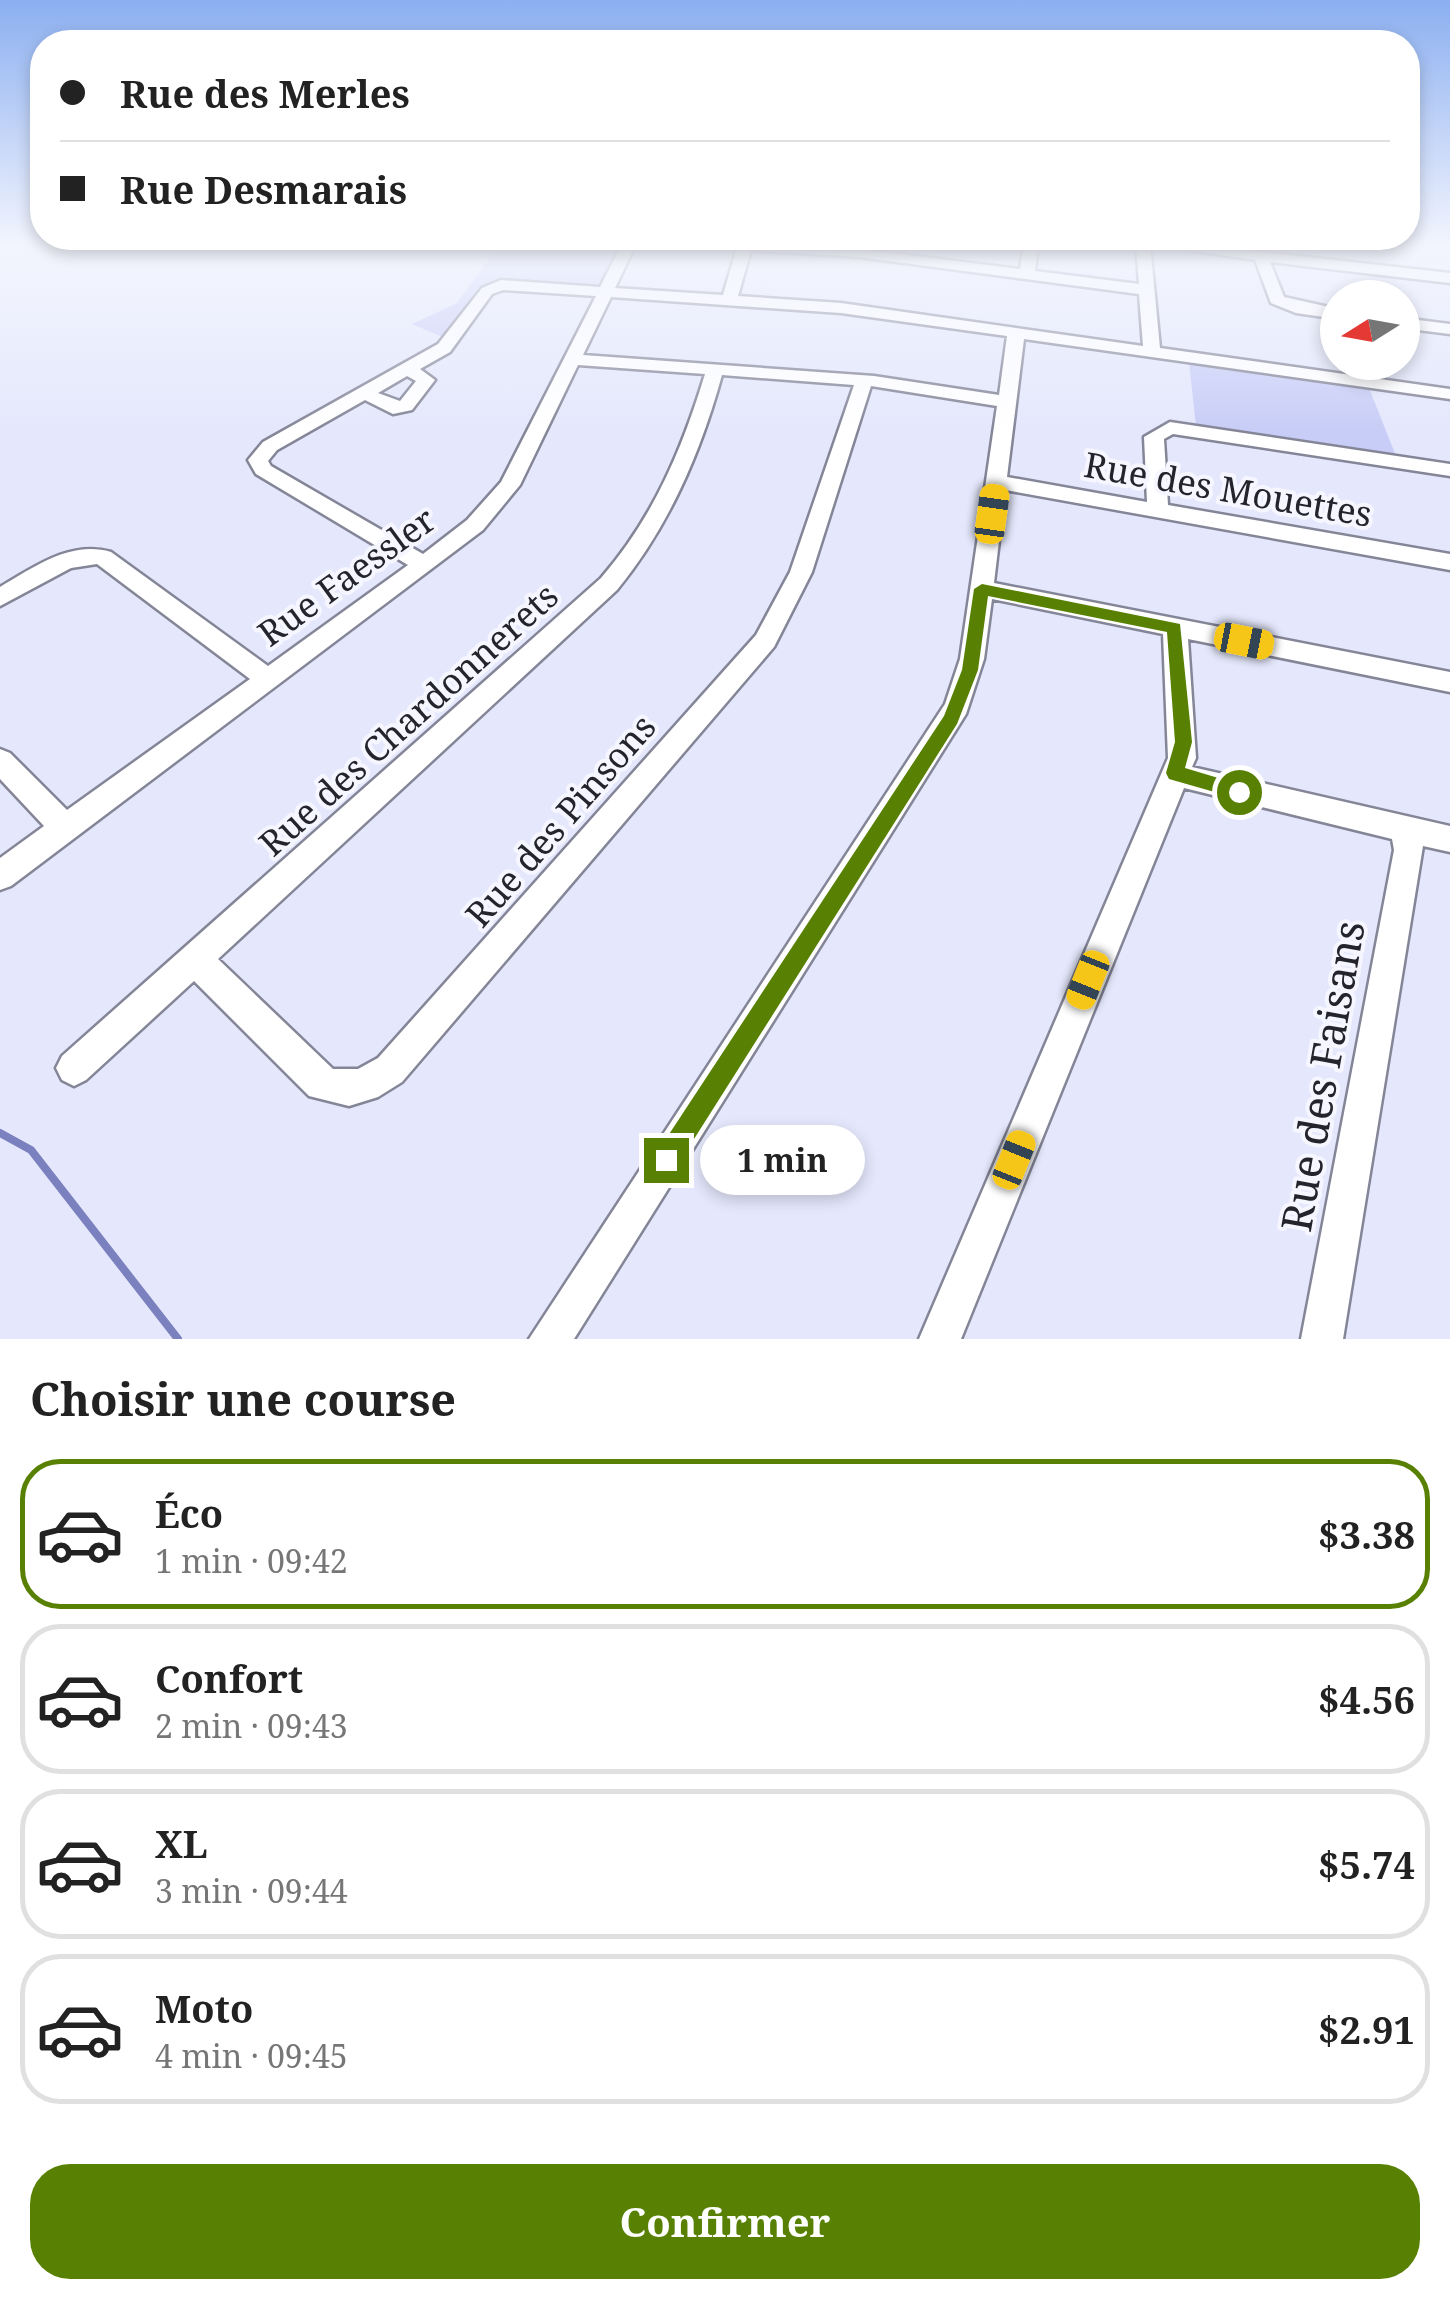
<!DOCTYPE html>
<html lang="fr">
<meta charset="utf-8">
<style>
:root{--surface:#fff;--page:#f2f2f2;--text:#222;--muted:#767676;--line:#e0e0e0;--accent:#588104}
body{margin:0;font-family:"Noto Serif",serif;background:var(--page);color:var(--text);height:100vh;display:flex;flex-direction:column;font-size:38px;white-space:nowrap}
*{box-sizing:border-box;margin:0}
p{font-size:32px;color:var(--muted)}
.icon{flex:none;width:55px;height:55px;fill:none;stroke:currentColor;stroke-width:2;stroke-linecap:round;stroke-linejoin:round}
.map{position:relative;height:1339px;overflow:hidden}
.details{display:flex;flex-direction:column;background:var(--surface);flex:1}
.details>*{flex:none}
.top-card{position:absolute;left:30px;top:30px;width:1390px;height:220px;border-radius:40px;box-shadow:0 5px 15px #0003;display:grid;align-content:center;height:220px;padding:0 30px;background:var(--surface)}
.needle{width:65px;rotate:259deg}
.buttons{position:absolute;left:1320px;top:280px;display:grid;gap:20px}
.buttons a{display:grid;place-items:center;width:100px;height:100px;border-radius:50%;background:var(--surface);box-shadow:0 5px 15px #0003;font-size:50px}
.end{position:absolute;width:45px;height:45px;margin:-22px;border:12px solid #588104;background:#fff;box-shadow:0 0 0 5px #fff}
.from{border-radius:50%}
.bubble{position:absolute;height:70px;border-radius:35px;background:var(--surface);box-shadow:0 5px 15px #0003;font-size:32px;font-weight:700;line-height:70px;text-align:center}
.car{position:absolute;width:30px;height:60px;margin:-30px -15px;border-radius:12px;box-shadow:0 0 8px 2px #0007;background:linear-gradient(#f5c518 24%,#345 0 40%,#f5c518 0 76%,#345 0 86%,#f5c518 0)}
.top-card b{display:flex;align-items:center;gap:35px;height:95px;font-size:38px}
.top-card b+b{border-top:2px solid var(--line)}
.top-card i{width:25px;height:25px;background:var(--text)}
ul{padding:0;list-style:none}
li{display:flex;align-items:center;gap:30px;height:150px;margin:0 20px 15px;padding:0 10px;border:5px solid var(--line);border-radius:40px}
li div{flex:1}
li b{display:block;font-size:38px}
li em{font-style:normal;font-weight:700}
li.current{border-color:var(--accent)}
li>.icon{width:90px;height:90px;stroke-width:1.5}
h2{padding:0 30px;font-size:45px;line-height:120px}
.action{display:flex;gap:20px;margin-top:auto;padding:20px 30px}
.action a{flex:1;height:115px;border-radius:40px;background:var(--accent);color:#fff;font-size:40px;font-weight:700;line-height:115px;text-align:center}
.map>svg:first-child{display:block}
.green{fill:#c8cdf7}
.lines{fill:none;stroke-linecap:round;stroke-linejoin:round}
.stream{stroke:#7b80be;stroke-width:8}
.minor-casing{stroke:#848698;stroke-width:5}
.minor{fill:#fff;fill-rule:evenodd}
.route{fill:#588104}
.labels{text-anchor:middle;stroke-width:8;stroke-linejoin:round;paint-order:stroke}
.street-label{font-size:35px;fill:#24252c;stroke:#f5f6ff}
.near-street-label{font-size:42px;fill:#24252c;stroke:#f5f6ff}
</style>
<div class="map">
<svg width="1450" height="1339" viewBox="0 0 1450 1339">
<rect width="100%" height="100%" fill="#e5e8fc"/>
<path class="green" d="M500,244L619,248L598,285L523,282L484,288L445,338L412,324L457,303Z
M1189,363L1369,388L1396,456L1196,425Z"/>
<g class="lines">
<path class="stream" d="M0,1133L31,1150L178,1339"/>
<g class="minor-casing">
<path id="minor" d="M622,244H636L615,288L723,295L738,244L858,249L1020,269L1024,244H1038L1035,271L1139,284L1136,244H1191L1450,273V283L1270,262L1284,297L1338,309V319L1296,313L1271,303L1255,260L1150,244L1160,348L1450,389V399L1024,339L1007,477L1147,502L1144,437L1170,422L1450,464V476L1173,434L1164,439L1168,505L1450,554V570L1005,490L994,583L1450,672V692L1188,639L1196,758L1192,767L1450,826V852L1423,846L1343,1339H1301L1394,850L1392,839L1184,788L961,1339H919L1168,758L1163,634L992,599L984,659L966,714L574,1339H529L945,704L960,659L997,406L871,386L812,572L774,647L402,1082L378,1097L349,1106L309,1096L194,981L86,1080L74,1086L62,1080L56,1068L62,1056L601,578C653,518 682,450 705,374L578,365L520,485L483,530L11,886L0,890V858L44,826L0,779V749L10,753L67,810L250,679L97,564L71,568L0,606V587C33,568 70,540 111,552L268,666L408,565L256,474L248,460L263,442L438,344L482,288L501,280L600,287ZM751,250L858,257L1139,294L1143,346L841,303L738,296ZM503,290L596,296L501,482L467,520L423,554L271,466L268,461L277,450L365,400L393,414L412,410L435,380L420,369L450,352L492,294ZM611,297L841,313L1007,336L999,395L874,376L583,355ZM722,375L854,385L790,572L756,635L378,1058L358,1069H333L218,959L617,590C669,526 700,454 722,375ZM407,376L416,381L400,401L378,393Z
M1402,318L1450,324V334L1402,328Z"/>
</g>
<use href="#minor" class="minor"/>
</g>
<linearGradient id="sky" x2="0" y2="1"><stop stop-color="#8baff0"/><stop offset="0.57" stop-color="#f3f5fe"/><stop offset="1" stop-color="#f3f5fe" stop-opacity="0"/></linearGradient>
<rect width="1450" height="431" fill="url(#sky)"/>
<path class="route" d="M982,584L1180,624L1192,742L1185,768L1245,786V797L1239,799L1169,779L1166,773L1175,742L1167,632L988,596L978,670L957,724L675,1169L666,1172L658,1169L654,1160L658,1151L944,716L962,670L974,589Z"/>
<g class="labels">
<g class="street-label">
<text transform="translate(1228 490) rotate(10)" y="12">Rue des Mouettes</text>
<text transform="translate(347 577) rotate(-36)" y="12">Rue Faessler</text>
<text transform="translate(409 720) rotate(-42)" y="12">Rue des Chardonnerets</text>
<text transform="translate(561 821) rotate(-49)" y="12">Rue des Pinsons</text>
</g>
<g class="near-street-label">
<text transform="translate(1323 1076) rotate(-80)" y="15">Rue des Faisans</text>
</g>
</g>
</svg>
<div class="buttons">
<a><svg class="needle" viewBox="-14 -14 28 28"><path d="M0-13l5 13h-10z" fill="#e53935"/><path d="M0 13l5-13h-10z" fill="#767676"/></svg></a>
</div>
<i class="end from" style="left:1239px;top:792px"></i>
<i class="end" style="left:666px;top:1160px"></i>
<div class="bubble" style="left:700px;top:1125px;width:165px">1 min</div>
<i class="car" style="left:992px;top:514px;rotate:8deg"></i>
<i class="car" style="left:1244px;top:641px;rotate:101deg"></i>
<i class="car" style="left:1088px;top:980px;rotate:202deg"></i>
<i class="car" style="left:1014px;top:1160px;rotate:22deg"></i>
<div class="top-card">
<b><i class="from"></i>Rue des Merles</b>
<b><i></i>Rue Desmarais</b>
</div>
</div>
<section class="details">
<h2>Choisir une course</h2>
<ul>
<li class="current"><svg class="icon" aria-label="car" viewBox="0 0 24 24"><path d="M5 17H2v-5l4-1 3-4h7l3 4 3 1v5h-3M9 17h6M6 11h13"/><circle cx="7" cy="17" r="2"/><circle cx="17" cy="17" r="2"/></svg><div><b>Éco</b><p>1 min · 09:42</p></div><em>$3.38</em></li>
<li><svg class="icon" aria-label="car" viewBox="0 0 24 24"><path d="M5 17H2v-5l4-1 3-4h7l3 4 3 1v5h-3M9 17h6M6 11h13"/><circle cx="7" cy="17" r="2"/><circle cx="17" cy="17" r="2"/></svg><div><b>Confort</b><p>2 min · 09:43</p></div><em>$4.56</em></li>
<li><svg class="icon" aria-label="car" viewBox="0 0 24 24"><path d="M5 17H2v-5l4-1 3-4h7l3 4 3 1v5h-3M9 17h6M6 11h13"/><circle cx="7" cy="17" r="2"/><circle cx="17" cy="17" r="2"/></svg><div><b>XL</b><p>3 min · 09:44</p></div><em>$5.74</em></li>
<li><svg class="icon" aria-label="car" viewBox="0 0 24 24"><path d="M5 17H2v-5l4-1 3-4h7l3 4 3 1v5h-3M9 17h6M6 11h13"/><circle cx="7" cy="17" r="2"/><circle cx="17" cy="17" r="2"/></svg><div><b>Moto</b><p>4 min · 09:45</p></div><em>$2.91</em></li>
</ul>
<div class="action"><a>Confirmer</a></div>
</section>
